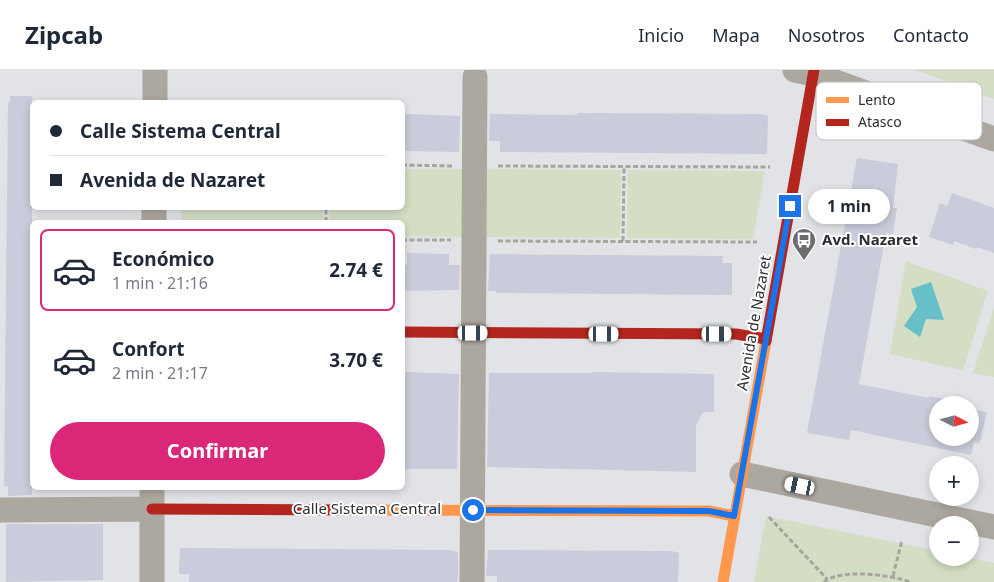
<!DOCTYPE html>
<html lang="es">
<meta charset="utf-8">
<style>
:root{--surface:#fff;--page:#f2f2f3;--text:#1f2937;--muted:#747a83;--line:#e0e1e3;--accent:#db2777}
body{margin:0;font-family:"Noto Sans",sans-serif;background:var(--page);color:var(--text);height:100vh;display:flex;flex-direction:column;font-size:19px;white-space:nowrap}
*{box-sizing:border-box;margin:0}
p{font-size:16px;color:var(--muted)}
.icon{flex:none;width:28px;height:28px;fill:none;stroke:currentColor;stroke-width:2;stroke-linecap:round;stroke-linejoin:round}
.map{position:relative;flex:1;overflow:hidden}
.side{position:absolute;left:30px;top:150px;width:375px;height:270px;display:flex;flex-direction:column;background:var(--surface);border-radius:8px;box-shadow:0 2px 8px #0003}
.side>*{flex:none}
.guide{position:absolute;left:30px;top:30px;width:375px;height:110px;border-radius:8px;box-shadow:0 2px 8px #0003;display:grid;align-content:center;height:110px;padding:0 20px;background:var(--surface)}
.needle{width:32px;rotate:96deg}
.fabs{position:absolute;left:929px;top:326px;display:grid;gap:10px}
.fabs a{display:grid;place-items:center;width:50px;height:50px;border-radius:50%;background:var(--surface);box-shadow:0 2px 8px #0003;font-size:25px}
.end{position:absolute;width:22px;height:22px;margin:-11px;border:6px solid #1a73e8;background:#fff;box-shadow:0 0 0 2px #fff}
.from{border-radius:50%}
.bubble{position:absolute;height:35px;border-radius:18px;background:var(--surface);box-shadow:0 2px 8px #0003;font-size:16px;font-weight:700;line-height:35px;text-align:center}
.car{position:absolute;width:15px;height:30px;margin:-15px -8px;border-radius:6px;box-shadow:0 0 4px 1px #0007;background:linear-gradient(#fff 24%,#345 0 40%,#fff 0 76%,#345 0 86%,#fff 0)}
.guide b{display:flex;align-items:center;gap:18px;height:48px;font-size:19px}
.guide b+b{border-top:1px solid var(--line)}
.guide i{width:12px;height:12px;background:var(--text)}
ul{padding:9px 0 0;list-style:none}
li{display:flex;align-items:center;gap:15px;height:82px;margin:0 10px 8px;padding:0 10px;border:2px solid transparent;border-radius:8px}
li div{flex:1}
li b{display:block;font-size:19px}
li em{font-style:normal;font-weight:700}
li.current{border-color:var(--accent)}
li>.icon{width:45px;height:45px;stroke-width:1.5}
.button{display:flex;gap:10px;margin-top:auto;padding:10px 20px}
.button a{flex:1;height:58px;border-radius:30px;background:var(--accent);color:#fff;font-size:20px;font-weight:700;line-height:58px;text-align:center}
header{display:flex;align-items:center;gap:30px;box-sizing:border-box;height:70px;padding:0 25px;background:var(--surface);border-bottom:1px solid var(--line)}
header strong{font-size:24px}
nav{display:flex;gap:28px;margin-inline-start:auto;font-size:18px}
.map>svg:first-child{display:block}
.green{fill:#d3dec4}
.water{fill:#67bfc7}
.building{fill:#caccdb}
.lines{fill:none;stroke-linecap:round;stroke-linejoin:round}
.path{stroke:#a8a59f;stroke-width:3;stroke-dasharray:5 2.5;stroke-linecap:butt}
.street{stroke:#ada89f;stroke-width:25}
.slow{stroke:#ff974d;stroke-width:11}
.jam{stroke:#b3261e;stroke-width:11}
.route{stroke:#1a73e8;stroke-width:6}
.labels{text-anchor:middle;stroke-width:4;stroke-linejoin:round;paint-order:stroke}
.poi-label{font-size:15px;font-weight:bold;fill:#2c2d2f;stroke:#fff;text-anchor:start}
.street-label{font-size:15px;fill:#2c2d2f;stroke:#fff}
.key{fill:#fff;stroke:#c0c0c1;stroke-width:1}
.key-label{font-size:14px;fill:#2c2d2f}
</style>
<header>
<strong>Zipcab</strong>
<nav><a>Inicio</a><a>Mapa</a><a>Nosotros</a><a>Contacto</a></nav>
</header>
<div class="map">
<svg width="994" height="512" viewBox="0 0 994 512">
<rect width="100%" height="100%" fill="#e1e3e6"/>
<path class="green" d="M916,0H994V29Z
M403,99H466V167L403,166L402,152H329V138H402Z
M483,99L621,100L620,168L483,167Z
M628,100L765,101L753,169L627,168Z
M182,138H323V152H182Z
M906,191L988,221L963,300L890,284Z
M994,238V307L973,303Z
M766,446L937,481L938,488H969L994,493V512H754Z"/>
<path class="water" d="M931,212L944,250L926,249L920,267L904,256L917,237L911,219Z"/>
<path class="building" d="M10,26H32V425L8,426V416H4L8,33L10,32Z
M577,43L761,44L768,46L767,84L500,82V71H489L490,44L577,45Z
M408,44L460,46L459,82L402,81V46Z
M857,88L898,94L893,138H897L893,164L886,163L859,314L929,328V326L954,331L953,335H938V368H970V339L987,342L980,373L974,372L971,385L851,360L849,370L807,363Z
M952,123L994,138V183L977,177L976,179L954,171L953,175L929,167L940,133L947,136Z
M407,183L449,184V195H460L459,220L402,221V195H407Z
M490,184L723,186L722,193H732V225L496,223V221H488Z
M406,302L459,304L457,399H402V304Z
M593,302L714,304V342H703L696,356V402L487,397L489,303H593Z
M8,454H103V510L6,512V455Z
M180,478L450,480L458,482V506L457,512H189V504H179Z
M488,480L672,481L679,483L678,512H497V506H486Z"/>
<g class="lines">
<path class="path" d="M402,95L452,96
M498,96L770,97
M326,152V138
M402,170H451
M498,171L757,172
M623,171L624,97
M769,447L827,509
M893,506L902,470
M824,512C841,498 891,505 910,512"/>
<path class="street" d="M795,0L813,4L994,69
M155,32V0
M154,152V138
M742,404L994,457
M0,440L152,439
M152,512V418
M472,512L475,7"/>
<path class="slow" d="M347,440L709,441L734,446
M723,512L766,271"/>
<path class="jam" d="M402,262L736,264L766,269
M766,271L814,0
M152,439L347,440"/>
</g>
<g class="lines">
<path class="route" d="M473,440L709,441L734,446L790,136"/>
</g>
<defs>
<g id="bus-pin" transform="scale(1.25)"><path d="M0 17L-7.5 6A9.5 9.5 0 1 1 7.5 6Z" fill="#6b6d6f" stroke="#fff"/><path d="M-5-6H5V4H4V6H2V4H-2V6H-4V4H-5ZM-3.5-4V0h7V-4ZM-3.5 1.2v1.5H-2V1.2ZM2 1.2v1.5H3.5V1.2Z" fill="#fff"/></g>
</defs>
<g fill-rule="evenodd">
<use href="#bus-pin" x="804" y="170"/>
</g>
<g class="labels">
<g class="poi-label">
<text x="822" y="175">Avd. Nazaret</text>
</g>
<g class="street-label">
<text transform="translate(754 253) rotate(-80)" y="5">Avenida de Nazaret</text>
<text x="367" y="444">Calle Sistema Central</text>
</g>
</g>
<rect x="816" y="12" width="166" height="58" rx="8" class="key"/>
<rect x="826" y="27" width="23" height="6" fill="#ff974d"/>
<rect x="826" y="49" width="23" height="7" fill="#b3261e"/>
<g class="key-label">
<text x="858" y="35">Lento</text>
<text x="858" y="57">Atasco</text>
</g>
</svg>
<div class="fabs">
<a><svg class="needle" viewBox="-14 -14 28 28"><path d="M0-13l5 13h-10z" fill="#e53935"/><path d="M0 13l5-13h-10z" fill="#747a83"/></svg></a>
<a>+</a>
<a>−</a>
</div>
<i class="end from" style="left:473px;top:440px"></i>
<i class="end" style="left:790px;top:136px"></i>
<div class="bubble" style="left:808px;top:119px;width:82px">1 min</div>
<i class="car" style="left:473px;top:263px;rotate:90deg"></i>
<i class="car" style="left:604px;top:264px;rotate:90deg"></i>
<i class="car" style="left:717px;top:264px;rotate:90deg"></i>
<i class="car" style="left:800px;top:416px;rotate:282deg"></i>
<div class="guide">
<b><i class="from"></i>Calle Sistema Central</b>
<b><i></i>Avenida de Nazaret</b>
</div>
<section class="side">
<ul>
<li class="current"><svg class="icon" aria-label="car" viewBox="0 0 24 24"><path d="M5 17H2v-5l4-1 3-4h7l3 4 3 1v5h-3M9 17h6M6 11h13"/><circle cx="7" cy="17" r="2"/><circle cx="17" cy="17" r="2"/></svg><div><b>Económico</b><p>1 min · 21:16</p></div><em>2.74 €</em></li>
<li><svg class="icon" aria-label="car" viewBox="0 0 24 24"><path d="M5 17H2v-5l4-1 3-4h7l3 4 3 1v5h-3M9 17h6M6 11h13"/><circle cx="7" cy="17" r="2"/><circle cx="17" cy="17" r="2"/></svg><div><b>Confort</b><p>2 min · 21:17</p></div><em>3.70 €</em></li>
</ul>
<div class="button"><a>Confirmar</a></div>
</section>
</div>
